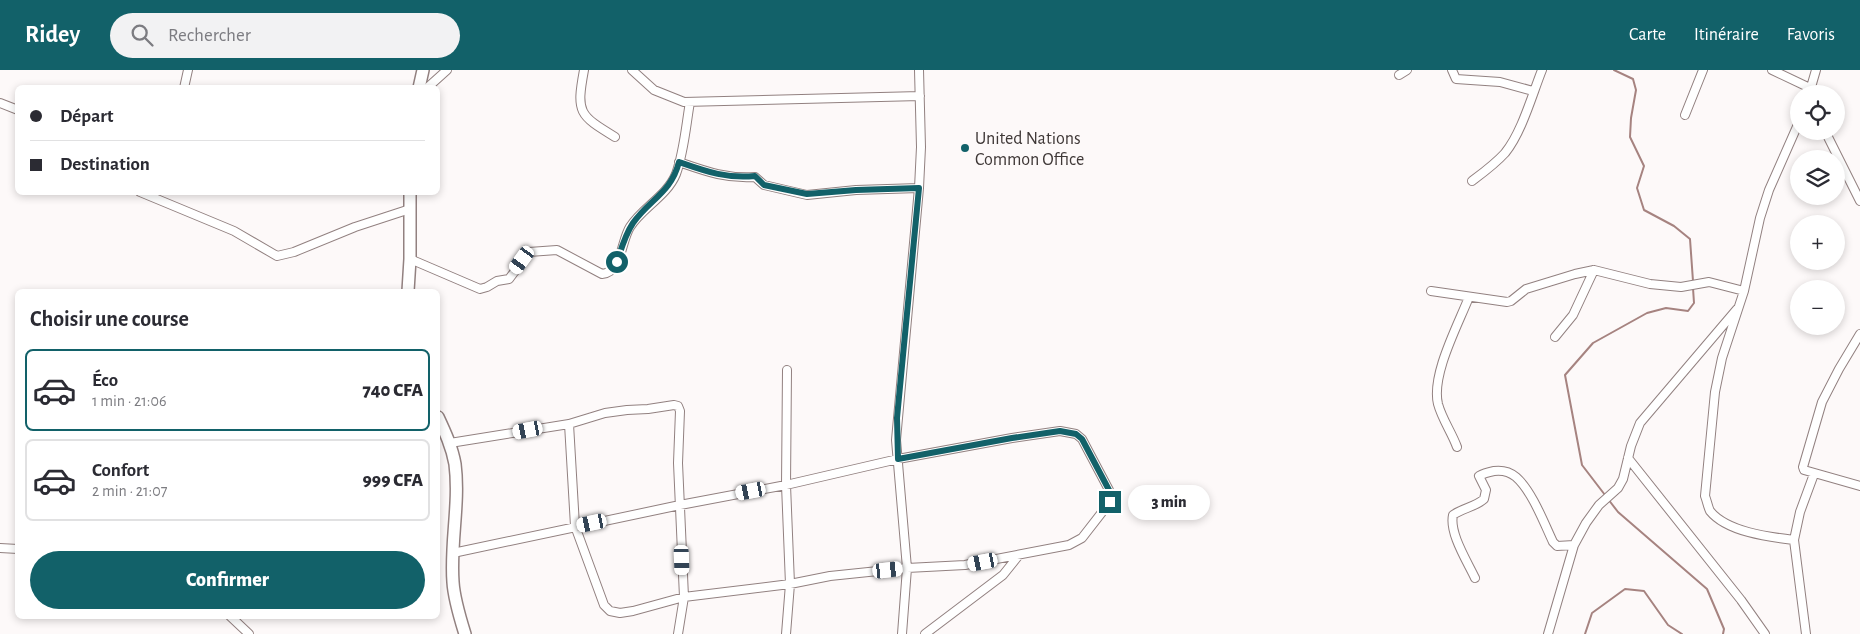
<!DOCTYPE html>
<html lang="fr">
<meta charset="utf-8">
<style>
:root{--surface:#fff;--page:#f2f2f3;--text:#2b2b33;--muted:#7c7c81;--line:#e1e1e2;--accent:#126169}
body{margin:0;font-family:"Alegreya Sans",sans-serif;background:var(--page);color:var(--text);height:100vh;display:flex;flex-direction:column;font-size:19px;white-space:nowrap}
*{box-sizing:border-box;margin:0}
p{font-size:16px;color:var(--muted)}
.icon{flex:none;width:28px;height:28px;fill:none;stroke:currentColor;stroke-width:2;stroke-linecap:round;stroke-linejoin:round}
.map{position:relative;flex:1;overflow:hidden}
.details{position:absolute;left:15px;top:219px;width:425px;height:330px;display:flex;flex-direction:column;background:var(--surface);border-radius:8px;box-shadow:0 2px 8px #0003}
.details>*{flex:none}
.hud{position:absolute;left:15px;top:15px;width:425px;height:110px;border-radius:8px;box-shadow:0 2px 8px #0003;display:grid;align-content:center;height:110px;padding:0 15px;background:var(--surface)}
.buttons{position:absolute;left:1790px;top:15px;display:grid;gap:10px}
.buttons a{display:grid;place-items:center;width:55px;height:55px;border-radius:50%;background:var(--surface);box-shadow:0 2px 8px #0003;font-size:25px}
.end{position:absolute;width:22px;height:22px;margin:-11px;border:6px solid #126169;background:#fff;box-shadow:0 0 0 2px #fff}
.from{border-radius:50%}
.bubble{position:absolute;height:35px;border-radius:18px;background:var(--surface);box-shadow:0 2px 8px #0003;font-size:16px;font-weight:800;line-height:35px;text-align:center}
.car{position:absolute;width:15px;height:30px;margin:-15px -8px;border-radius:6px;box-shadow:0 0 4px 1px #0007;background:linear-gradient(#fff 24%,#345 0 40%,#fff 0 76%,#345 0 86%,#fff 0)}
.hud b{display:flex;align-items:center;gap:18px;height:48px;font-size:19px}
.hud b+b{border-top:1px solid var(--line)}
.hud i{width:12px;height:12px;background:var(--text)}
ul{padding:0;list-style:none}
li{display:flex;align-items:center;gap:15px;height:82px;margin:0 10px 8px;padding:0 5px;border:2px solid var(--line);border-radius:8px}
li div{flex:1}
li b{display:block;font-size:19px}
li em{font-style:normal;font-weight:800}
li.selected{border-color:var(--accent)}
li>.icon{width:45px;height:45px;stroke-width:1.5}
h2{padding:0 15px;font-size:22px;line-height:60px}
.action{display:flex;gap:10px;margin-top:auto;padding:10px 15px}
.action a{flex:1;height:58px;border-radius:30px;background:var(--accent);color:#fff;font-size:20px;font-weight:800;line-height:58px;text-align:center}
header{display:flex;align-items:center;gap:30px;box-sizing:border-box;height:70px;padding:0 25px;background:var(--accent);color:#fff}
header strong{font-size:24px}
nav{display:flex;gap:28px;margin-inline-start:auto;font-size:18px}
.search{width:350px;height:45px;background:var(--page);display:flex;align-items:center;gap:12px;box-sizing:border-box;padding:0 18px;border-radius:28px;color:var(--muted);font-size:19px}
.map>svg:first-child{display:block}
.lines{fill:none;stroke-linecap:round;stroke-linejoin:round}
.stream{stroke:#a68380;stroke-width:2}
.street-casing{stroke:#928180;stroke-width:10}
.secondary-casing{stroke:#928180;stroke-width:14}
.street{stroke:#fff;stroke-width:8}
.secondary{stroke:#fff;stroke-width:11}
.route{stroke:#126169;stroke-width:6}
.poi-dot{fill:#126169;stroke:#fdf9f9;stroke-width:2}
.labels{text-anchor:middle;stroke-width:4;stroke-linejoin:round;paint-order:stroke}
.poi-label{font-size:18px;fill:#3f3837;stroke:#fdf9f9;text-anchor:start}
</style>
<header>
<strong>Ridey</strong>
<div class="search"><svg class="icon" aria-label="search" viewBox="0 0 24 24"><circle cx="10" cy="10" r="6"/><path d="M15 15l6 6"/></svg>Rechercher</div>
<nav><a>Carte</a><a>Itinéraire</a><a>Favoris</a></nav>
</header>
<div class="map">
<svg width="1860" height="564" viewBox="0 0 1860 564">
<rect width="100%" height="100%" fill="#fdf9f9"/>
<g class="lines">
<path class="stream" d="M1614,0L1633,9L1636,20L1631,48L1630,67L1644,96L1637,118L1644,140L1674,156L1690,169L1693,211
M1605,425L1582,395L1565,305L1593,273L1647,243L1666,238L1688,241L1694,233L1693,218
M1608,429L1618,442L1707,519L1724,559L1723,564
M1585,564L1592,543L1625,519L1644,521L1668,555L1682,564"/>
<g class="street-casing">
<path id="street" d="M584,0C576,43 579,45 615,67
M632,0L654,20L684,32L920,26
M1452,0L1456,9L1500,12L1533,21
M1772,0L1810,18
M1399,5L1407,0
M184,18L188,0
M427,18L447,0
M1809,24L1816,0
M0,33L18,40
M1685,45L1703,0
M1825,61L1860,131
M679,92C705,101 726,109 755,107L764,115L807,125L856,120L919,118
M1472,111C1484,102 1495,94 1505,83C1522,62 1532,25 1542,0
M140,122L234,161L277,186L294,182L355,157L410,139
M410,189L480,219L487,217L497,211L509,209L529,182L557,180L602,204C622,202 621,171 630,157C642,138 667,126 676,104C684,82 686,55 690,32
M1431,221L1507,232L1511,231L1526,219L1575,204L1594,200L1650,214L1681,217L1709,212L1744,221
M1860,264L1839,299L1822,332L1803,397L1804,400L1860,416
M1555,267L1573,245L1594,200
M450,373L569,354L605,343L627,340L648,339L674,335L678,336L680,341L678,393L684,527L678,564
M1457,377C1452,363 1442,349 1438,334C1431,305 1458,255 1469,227
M1628,388L1741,530L1765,564
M1794,470C1769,467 1727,462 1710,441C1708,437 1707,431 1705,426L1715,322L1722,288L1744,221L1760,148L1769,120L1799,52
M0,478L18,479
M453,483L680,435L786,415L898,389L1012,368L1060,361L1076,364L1082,369L1109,420L1110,432L1082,468L1069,475L965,495L907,498L830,506L790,514L684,527L633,541L620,543L610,541L604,535L575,456L569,354
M1475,508C1467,491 1449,463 1453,445C1463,438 1475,437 1484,429L1486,420L1479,406C1484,403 1489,402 1494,401C1502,400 1510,402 1516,407C1532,421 1544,453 1553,472L1557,476L1574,475
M230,546L249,564
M786,564L790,514L786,415L787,300
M902,564L907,498L896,370L919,118L921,77L919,0
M925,564L1003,505L1019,485
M1548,564L1574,475L1586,453L1599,435L1618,418L1623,409L1631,376L1640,353L1737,239
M1806,564L1794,470L1800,442L1814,404"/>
</g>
<g class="secondary-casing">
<path id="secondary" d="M419,18L423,0
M408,221L410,189V122
M438,347C445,362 452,377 455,394C460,433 450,473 453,512C454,529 460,548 465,564"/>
</g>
<use href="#street" class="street"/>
<use href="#secondary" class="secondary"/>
</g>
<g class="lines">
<path class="route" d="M617,192C621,179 625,165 633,153C650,129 671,123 679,92C705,101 726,109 755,106L764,115L807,124L856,120L919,118L897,348L898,389L1012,368L1060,361L1076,364L1082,369L1109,420L1110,432"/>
</g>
<circle class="poi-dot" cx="965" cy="78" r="5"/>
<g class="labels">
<g class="poi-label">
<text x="975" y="74">United Nations<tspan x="975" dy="21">Common Office</tspan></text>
</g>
</g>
</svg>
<div class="buttons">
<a><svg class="icon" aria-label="locate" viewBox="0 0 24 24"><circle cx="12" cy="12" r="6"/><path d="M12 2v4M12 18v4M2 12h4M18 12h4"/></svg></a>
<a><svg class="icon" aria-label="layers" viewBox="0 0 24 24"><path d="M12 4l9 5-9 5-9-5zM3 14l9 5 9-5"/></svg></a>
<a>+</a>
<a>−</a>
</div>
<i class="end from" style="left:617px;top:192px"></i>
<i class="end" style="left:1110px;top:432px"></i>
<div class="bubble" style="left:1128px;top:415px;width:82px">3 min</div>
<i class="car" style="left:522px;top:190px;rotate:216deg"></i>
<i class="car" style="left:528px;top:360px;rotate:259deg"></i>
<i class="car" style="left:751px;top:421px;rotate:259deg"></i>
<i class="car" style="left:592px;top:453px;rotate:258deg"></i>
<i class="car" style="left:682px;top:490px;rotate:178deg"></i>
<i class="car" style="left:983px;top:492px;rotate:259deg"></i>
<i class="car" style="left:888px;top:500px;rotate:84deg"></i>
<div class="hud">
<b><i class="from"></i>Départ</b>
<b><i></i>Destination</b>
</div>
<section class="details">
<h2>Choisir une course</h2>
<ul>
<li class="selected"><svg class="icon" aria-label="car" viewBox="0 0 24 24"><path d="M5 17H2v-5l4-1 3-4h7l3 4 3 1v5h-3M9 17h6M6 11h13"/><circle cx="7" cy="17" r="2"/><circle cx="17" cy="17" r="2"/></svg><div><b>Éco</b><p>1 min · 21:06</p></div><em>740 CFA</em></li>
<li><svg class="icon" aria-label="car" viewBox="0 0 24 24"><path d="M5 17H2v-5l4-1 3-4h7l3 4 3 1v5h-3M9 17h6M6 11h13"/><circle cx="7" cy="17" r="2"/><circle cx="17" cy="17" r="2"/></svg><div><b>Confort</b><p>2 min · 21:07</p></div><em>999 CFA</em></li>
</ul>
<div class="action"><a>Confirmer</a></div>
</section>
</div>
